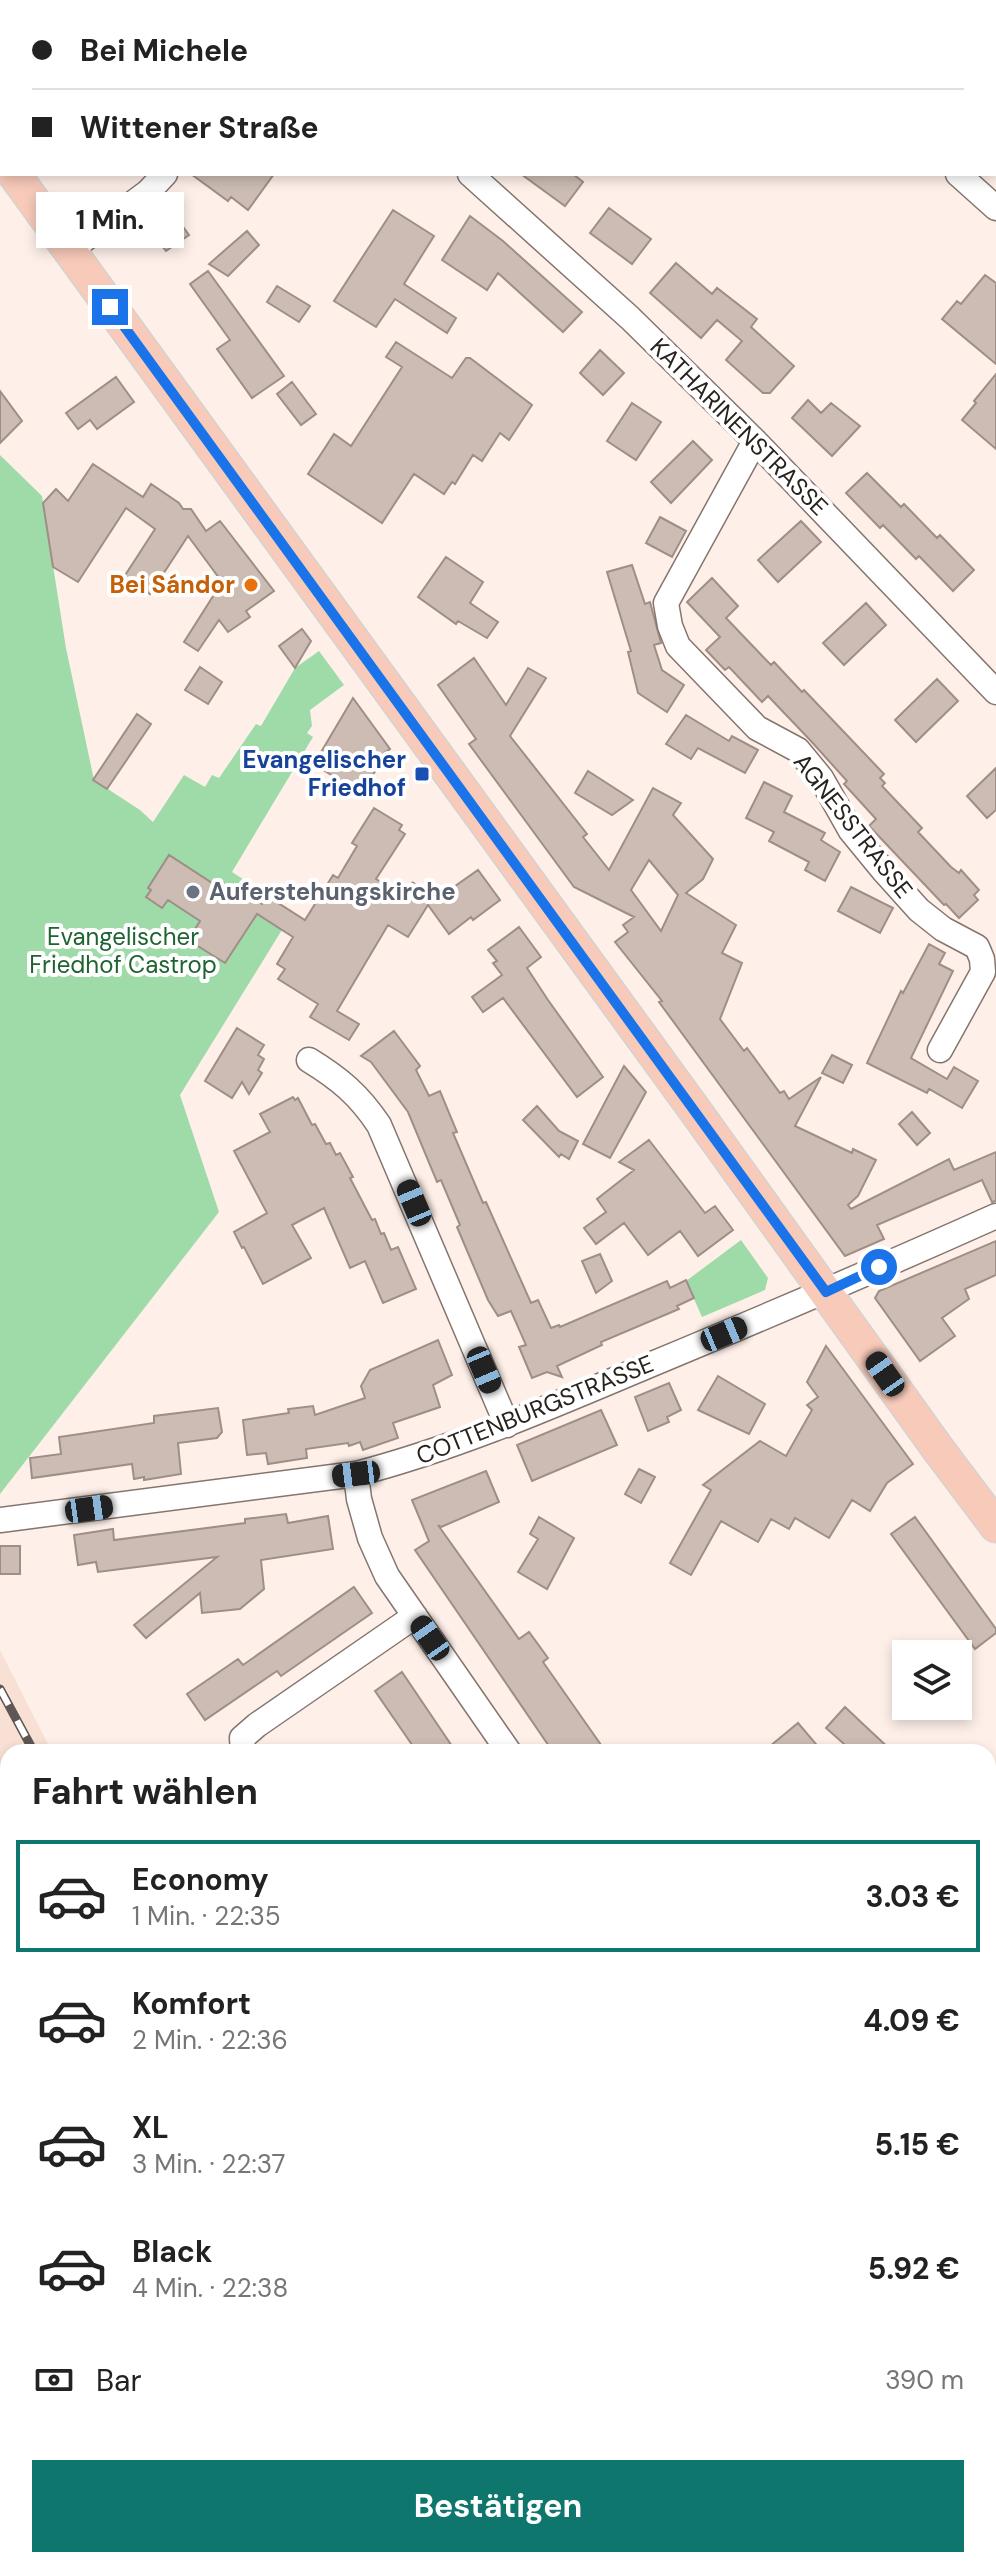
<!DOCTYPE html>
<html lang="de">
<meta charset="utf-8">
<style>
:root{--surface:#fff;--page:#f2f2f2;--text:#222;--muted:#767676;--line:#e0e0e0;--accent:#0f766e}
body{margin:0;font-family:"DM Sans",sans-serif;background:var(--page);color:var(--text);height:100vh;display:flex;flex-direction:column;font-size:30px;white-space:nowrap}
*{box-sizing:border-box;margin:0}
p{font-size:26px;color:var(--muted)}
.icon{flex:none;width:44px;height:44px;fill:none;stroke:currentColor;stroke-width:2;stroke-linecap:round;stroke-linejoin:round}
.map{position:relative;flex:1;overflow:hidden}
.sheet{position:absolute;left:0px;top:1744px;width:996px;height:824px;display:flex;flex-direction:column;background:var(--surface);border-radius:24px 24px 0 0;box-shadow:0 4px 12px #0003}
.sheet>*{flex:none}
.top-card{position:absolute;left:0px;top:0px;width:996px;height:176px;box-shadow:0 4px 12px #0003;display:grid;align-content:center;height:176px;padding:0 32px;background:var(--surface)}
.tools{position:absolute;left:892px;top:1640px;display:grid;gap:16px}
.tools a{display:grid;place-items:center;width:80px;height:80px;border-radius:0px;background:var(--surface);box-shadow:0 4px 12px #0003;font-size:40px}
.end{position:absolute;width:36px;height:36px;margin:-18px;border:10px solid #1a73e8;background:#fff;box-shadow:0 0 0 4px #fff}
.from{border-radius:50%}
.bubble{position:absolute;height:56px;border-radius:0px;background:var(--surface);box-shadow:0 4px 12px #0003;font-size:26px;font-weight:700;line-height:56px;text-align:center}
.car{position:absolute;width:24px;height:48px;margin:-24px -12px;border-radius:10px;box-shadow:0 0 6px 2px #0007;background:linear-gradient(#222 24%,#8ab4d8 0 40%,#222 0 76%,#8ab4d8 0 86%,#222 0)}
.top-card b{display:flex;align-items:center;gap:28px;height:76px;font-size:30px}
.top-card b+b{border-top:2px solid var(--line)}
.top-card i{width:20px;height:20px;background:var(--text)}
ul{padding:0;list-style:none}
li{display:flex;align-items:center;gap:24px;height:112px;margin:0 16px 12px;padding:0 16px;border:4px solid transparent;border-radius:0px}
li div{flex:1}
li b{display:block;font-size:30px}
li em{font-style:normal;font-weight:700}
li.current{border-color:var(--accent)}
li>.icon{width:72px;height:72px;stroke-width:1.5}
h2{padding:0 32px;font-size:36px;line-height:96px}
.pay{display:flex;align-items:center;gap:20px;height:88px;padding:0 32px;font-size:30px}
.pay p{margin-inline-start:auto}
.cta{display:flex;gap:16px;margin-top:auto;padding:16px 32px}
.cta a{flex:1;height:92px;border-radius:0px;background:var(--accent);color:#fff;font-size:32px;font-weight:700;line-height:92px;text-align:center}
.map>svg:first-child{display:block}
.built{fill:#f9e0d4}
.green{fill:#9edba9}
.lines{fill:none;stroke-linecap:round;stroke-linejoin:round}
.stream{stroke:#3e8596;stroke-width:7}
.building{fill:#ccbcb3;stroke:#9e8e86;stroke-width:2;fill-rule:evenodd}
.minor-casing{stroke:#84756e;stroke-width:27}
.major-casing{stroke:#d4d3d2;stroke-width:35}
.minor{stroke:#fff;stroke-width:24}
.major{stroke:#f7cab9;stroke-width:32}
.rail-casing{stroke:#5f5753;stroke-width:9}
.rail{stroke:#fff;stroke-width:6;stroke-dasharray:18;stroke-linecap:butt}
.route{stroke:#1a73e8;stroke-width:10}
.food-dot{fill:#e8710a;stroke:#fff;stroke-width:3}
.transit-dot{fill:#1a4fb4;stroke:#fff;stroke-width:3}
.worship-dot{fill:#6b7280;stroke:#fff;stroke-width:3}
.labels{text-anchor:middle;stroke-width:8;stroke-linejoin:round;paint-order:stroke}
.street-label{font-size:24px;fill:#28221f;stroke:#fff}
.food-label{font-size:24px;font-weight:bold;fill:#c56008;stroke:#fff;text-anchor:end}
.transit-label{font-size:24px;font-weight:bold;fill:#164399;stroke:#fff;text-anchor:end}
.worship-label{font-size:24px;font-weight:bold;fill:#5b616d;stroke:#fff;text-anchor:start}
.park-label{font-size:24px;fill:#1e6331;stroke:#fff}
</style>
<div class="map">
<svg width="996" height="2568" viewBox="0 0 996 2568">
<rect width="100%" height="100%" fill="#fef0e9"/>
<path class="built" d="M0,1650L52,1752H8V1815L0,1820Z"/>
<path class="green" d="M0,455L42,496L66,648L94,780L140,810L153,822L184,775L205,787L212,775L219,778L256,724L261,726L295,668L319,651L344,685L310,710L312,726L307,733L313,737L232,872L293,912L180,1095L219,1212L0,1494Z
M741,1240L768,1278L765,1290L702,1317L686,1281Z
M8,2537V2560H772L788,2568H0V2539Z
M988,2550L996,2554V2568H852L838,2561L988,2560Z"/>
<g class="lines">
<path class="stream" d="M0,2358L8,2364
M562,2560L574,2568"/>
</g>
<path class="building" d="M191,174H274L248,210L231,197L228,201Z
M521,174H573L583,182L565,206Z
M609,208L651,239L632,264L590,233Z
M170,209L189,235L166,251L147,227Z
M393,210L434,236L404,284L456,318L447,333L395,299L376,327L334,301Z
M470,216L503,241L582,312L563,332L498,273L487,290L442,260Z
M247,231L259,245L228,276L209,264Z
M676,263L712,294L717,288L757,319L751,327L794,366L770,393H763L726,360L742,341L717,320L701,338L650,293Z
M208,271L284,376L252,398L217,349L230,340L190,284Z
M985,275L996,283V364L942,319L957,301L961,304Z
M277,286L310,306L299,322L267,302Z
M396,342L452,378L466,358H470L532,405L509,440L500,433L482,461L473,455L455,484L452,482L444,494L414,474L382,523L308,474L334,434L351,446L402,367L386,357Z
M600,350L624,373L603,395L580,373Z
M996,374V449L962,420L976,403L974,401Z
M116,377L134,402L97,429L90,420L78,429L66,413Z
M292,382L316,414L301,425L277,394Z
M0,391L22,421L0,443Z
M808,400L821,413L831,403L860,426L832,456L792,418Z
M632,403L661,422L636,460L607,441Z
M693,441L712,460L671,503L651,482Z
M93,464L143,497L151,484L179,503L183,509H191L206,531L220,521L274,591L246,611L250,617L228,632L219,620L198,651L184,642L222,582L188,536L150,594L124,577L155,529L126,508L78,582L53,567L43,503L56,489L68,501Z
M867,473L901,507L904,504L937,538L940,535L974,570L953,591L919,556L916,559L883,525L880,528L846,493Z
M660,517L686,531L672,557L646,543Z
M801,521L821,542L778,582L758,560Z
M446,557L483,582L470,603L498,622L487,638L458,621L456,624L418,597Z
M632,565L645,604L650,602L661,643L654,645L662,670L684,685L667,712L638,693L628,652L631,651L607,572Z
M712,578L738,606L726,618L771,665L774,662L802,692L804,690L884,774L880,778L885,783L882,786L922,828L918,832L951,867L959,873L961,870L979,890L974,895L978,900L959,918L946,904L944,905L869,826L876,819L844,784L847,781L810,740L768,696L762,702L729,667L725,670L706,650L720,637L687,602Z
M866,603L886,625L844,665L823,643Z
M302,629L311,641L295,668L279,646Z
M474,658L506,705L528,668L546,678L510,736L587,834L583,837L609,870L653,788L681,803L673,815L713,859L703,879L686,893L736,925L722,953L742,963L720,1019L744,1051L747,1048L780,1093L784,1091L789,1099L821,1077L795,1126L852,1153L853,1149L876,1160L858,1196L848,1205L851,1209L949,1159L954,1170L996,1152V1201L992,1202L982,1180L877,1225L884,1239L845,1256L659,1002L662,1001L615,942L628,932L623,925L634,917L574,887L469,744L476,739L438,685ZM649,860L678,895L661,931L631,890Z
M200,667L222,682L208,704L185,690Z
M937,679L958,701L916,742L895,720Z
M353,698L390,749L381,755L384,757L361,794L314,764Z
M137,714L151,724L107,789L93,780Z
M686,715L729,741L732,736L758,750L745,773L698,748L691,759L666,744Z
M996,768V810L987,818L967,796Z
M588,771L633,800L612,815L575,793Z
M764,782L792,796L784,812L825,833L821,840L840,852L825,881L805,870L809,862L769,841L774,832L746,818Z
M374,808L402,825L399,830L405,834L376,879L411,900L417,890L412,882L444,902L451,889L478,870L500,900L473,920L471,917L449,934L428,905L408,937L388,925L337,1011L359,1024L349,1040L310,1017L318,1004L278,979L285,969L277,964L293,937L257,914L225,963L188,940L200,921L168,900L162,908L146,897L151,890L148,888L169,855L220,888L223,883L262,904L267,896L305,920L333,875L338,878L357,846L352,843Z
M851,887L893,908L880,933L838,911Z
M519,927L541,957L527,968L548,1000L603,1077L577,1097L503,998L483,1012L472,997L502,975L493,963L497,961L488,950Z
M929,944L945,953L939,964L953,971L911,1058L947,1079L954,1067L978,1081L962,1108L929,1089L927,1093L867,1063L901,991L903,993Z
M237,1028L264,1045L258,1055L264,1059L258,1070L262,1073L249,1094L242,1082L232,1098L205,1081Z
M394,1031L420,1066L416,1070L429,1096L440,1091L457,1132L453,1133L483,1203L486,1202L531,1303L538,1300L551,1328L559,1325L560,1327L667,1281L670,1288L686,1280L694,1298L677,1306L679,1309L601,1342L602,1345L557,1366L562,1377L547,1372L532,1378L519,1347L526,1345L511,1311L498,1316L488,1300L457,1227L460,1225L441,1180L437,1182L408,1112L371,1062L361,1056Z
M832,1055L852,1065L843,1083L822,1073Z
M624,1066L646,1092L610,1158L583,1144Z
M293,1097L295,1100L298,1098L312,1125L315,1124L326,1144L330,1143L336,1155L340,1153L353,1177L350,1178L372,1220L375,1219L381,1234L384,1233L391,1250L398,1247L416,1289L383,1303L365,1261L350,1268L324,1208L292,1225L311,1258L263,1284L244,1247L242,1248L234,1232L267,1213L234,1151L270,1132L260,1114Z
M537,1106L559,1131L578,1141L569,1159L561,1154L559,1157L523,1120Z
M912,1112L930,1133L917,1145L899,1124Z
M649,1140L705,1213L715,1206L733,1230L698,1256L680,1231L648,1255L624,1223L596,1244L584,1228L606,1212L597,1199L634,1170L619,1162Z
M996,1241V1275L965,1289L969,1299L942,1318L955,1336L920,1361L875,1298L879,1291Z
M600,1254L612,1281L596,1293L582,1261Z
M438,1340L452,1375L433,1385L440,1407L393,1423L398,1438L363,1450L360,1442L349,1446L348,1443L306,1449L307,1458L268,1464L266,1453L247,1455L243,1420L289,1413L288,1409L313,1406L315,1415L365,1398L361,1386L370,1370Z
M826,1346L913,1464L887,1483L870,1511L852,1500L829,1538L795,1518L789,1529L771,1519L758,1542L721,1521L691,1575L670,1563L711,1490L703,1485L760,1441L786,1456L812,1410L807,1405L818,1397L807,1382Z
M718,1376L765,1404L749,1434L698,1410Z
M669,1383L681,1410L667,1417L669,1422L648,1431L635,1397Z
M218,1408L222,1432L217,1438L178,1443L181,1474L144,1480V1477L134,1479L132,1464L32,1478L30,1458L61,1454L59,1437L154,1423V1416Z
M601,1410L617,1445L532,1481L517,1445Z
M639,1469L655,1477L641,1503L625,1494Z
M486,1471L499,1502L441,1527L438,1525L519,1639L529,1632L548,1658L543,1662L606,1752H553L415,1550L429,1541L412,1500Z
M286,1514L288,1523L328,1516L333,1549L261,1560L264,1589L240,1609L202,1613L200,1593L146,1638L134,1625L217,1557L98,1572L96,1562L78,1565L74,1535L113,1529L114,1540L245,1523V1519Z
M539,1517L574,1538L547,1589L518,1572L538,1539L530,1534Z
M915,1517L996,1629V1633L975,1649L891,1534Z
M0,1546H20V1574H0Z
M354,1587L372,1613L281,1676L277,1671L205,1720L187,1694L238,1659L243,1665Z
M402,1672L456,1752H417L375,1691Z
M845,1707L863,1724L893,1752H853L826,1728Z
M798,1723L816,1744L806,1752H763Z"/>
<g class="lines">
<g class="minor-casing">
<path id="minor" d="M753,0L756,2
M294,2L295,0
M470,174L630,318L755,441L996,692
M958,174L996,208
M70,250L148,192L165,174
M755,441L666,603L670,626L678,646L757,728L798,750L821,778L851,831L883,870L919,910L943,929L977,947L982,959L983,972L940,1050
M309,1060C340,1079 359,1095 379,1125L507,1425
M356,1474L359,1499L370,1538L387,1576L509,1752
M0,1520L356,1474C456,1448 550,1407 645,1367C763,1318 880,1268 996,1216
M243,1752L242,1738L257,1725L415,1616
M0,1840L8,1848
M988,1976L996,1983
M988,2319L996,2326
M988,2369L996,2364
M0,2525L8,2523"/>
</g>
<g class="major-casing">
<path id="major" d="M14,174L694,1109L938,1449L996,1526"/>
</g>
<use href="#minor" class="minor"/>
<use href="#major" class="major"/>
<g class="rail-casing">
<path id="rail" d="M0,1689L34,1752
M791,2560L805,2568
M817,2560L832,2568"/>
</g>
<use href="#rail" class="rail"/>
</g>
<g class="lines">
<path class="route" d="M110,307L826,1292L879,1267"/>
</g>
<circle class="food-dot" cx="251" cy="585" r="8"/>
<rect class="transit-dot" x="414" y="766" width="16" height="16" rx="4"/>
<circle class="worship-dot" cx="193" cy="892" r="8"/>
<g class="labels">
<g class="street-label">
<text transform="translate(739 427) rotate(45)" y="8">KATHARINENSTRASSE</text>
<text transform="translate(853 826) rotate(52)" y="8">AGNESSTRASSE</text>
<text transform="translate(535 1410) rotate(-22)" y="8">COTTENBURGSTRASSE</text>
</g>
<g class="food-label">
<text x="235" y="593">Bei Sándor</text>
</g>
<g class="transit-label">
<text x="406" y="768">Evangelischer<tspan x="406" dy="28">Friedhof</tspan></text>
</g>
<g class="worship-label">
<text x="209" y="900">Auferstehungskirche</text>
</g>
<g class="park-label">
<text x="123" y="945">Evangelischer<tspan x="123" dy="28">Friedhof Castrop</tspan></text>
</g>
</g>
</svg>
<div class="tools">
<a><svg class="icon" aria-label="layers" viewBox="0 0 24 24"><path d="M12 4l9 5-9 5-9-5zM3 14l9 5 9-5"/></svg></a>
</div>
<i class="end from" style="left:879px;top:1267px"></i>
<i class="end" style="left:110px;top:307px"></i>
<div class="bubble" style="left:36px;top:192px;width:148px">1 Min.</div>
<i class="car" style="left:414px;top:1203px;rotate:337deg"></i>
<i class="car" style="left:724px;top:1334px;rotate:67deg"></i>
<i class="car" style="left:484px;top:1370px;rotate:157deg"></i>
<i class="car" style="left:885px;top:1374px;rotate:325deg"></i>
<i class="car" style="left:356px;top:1474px;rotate:263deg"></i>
<i class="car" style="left:89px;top:1509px;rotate:82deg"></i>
<i class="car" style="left:430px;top:1638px;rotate:325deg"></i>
<div class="top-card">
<b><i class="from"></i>Bei Michele</b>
<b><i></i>Wittener Straße</b>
</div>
<section class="sheet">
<h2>Fahrt wählen</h2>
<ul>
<li class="current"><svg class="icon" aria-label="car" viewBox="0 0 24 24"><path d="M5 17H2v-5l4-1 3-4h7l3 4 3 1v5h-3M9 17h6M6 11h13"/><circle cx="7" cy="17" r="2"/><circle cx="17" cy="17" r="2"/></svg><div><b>Economy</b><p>1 Min. · 22:35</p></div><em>3.03 €</em></li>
<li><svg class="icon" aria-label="car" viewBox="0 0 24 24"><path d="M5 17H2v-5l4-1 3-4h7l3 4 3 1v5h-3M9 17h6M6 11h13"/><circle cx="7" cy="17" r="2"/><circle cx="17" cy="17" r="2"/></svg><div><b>Komfort</b><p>2 Min. · 22:36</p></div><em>4.09 €</em></li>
<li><svg class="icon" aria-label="car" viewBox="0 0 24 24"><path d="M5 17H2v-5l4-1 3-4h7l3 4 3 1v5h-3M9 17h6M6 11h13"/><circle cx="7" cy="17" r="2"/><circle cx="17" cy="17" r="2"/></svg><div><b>XL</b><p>3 Min. · 22:37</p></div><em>5.15 €</em></li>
<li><svg class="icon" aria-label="car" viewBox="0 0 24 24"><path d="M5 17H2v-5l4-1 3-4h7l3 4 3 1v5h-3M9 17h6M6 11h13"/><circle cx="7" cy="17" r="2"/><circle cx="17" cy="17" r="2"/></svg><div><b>Black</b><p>4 Min. · 22:38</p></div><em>5.92 €</em></li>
</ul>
<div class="pay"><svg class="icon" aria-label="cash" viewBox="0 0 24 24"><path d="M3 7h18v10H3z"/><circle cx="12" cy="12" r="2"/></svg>Bar<p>390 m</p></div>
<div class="cta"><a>Bestätigen</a></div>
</section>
</div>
